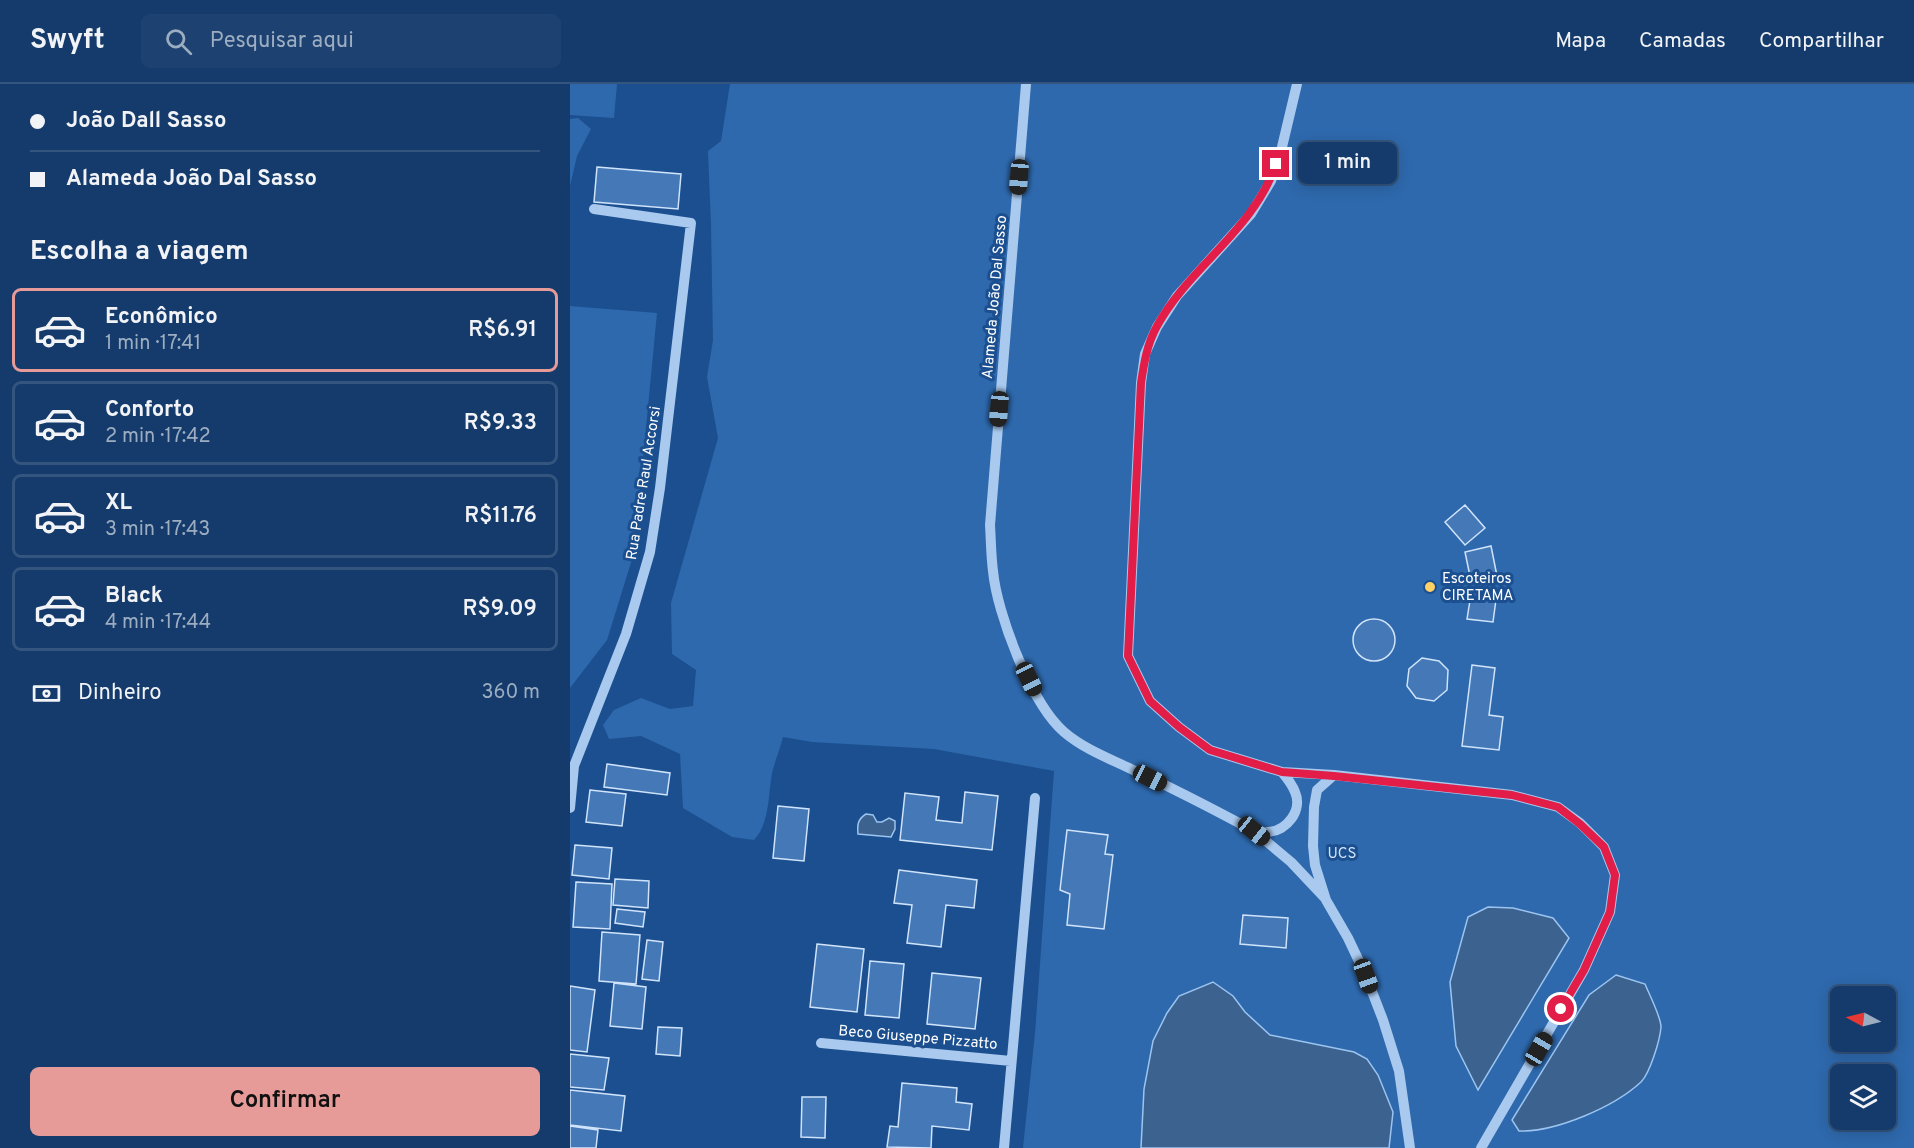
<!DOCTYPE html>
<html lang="pt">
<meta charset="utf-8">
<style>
:root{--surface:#143b6b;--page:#1d4271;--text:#f1f3f6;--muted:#9dadc1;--line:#33557e;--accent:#e69b98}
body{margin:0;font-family:Overpass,sans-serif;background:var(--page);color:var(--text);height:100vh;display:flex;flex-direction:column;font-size:22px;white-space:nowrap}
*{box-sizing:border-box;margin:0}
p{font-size:20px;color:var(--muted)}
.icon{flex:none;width:33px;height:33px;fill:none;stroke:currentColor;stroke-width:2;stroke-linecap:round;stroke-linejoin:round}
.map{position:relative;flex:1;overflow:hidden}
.sheet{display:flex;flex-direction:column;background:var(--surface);width:570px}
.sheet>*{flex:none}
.top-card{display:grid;align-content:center;height:132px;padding:0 30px;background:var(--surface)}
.needle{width:39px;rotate:277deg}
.fabs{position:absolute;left:1260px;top:902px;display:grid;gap:12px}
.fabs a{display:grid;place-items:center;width:66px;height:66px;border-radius:9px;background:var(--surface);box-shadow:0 3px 15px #0003,0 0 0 2px var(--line);font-size:30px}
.end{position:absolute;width:27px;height:27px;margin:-14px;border:8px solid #e11d48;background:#fff;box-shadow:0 0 0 3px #fff}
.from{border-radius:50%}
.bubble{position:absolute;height:42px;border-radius:9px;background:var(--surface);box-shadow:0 3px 15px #0003,0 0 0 2px var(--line);font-size:20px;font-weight:600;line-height:42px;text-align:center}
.car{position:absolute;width:18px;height:36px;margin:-18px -9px;border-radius:8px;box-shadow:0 0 4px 2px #0007;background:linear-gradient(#222 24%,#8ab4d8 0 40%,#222 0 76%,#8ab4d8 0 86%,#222 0)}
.top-card b{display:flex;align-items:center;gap:21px;height:57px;font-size:22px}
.top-card b+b{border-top:2px solid var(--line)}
.top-card i{width:15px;height:15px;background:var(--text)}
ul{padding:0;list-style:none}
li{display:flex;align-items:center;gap:18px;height:84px;margin:0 12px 9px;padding:0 18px;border:3px solid var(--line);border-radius:9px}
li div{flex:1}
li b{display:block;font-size:22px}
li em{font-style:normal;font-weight:600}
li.current{border-color:var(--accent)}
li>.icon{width:54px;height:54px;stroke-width:1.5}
h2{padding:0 30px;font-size:27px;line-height:72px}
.pay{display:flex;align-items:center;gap:15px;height:66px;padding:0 30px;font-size:22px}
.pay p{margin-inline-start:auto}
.primary-button{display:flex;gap:12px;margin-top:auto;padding:12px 30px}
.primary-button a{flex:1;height:69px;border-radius:9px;background:var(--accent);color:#111;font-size:24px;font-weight:600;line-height:69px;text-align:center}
header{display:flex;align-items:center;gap:36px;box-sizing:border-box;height:84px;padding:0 30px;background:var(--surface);border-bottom:2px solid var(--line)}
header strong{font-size:28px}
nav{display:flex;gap:33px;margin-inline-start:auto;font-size:21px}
.search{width:420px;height:54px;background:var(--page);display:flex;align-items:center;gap:15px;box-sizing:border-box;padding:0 21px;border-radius:9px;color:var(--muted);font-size:22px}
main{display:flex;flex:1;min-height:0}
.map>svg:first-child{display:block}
.green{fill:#2e69ad;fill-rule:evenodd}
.water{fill:#3c6290;stroke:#9cc4f0;stroke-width:1.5}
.building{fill:#4478b7;stroke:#cfe3fa;stroke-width:1.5}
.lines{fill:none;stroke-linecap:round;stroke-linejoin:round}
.minor{stroke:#a9c9ee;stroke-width:10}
.route{stroke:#e11d48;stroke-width:8}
.poi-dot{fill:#ffd166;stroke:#1b4f8f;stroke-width:2}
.labels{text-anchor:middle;stroke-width:6;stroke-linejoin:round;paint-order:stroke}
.street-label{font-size:15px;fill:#fff;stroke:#1b4f8f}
.poi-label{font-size:15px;fill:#fff;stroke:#1b4f8f;text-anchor:start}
.park-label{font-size:15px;fill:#cfe3fa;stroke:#1b4f8f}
</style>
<header>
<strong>Swyft</strong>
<div class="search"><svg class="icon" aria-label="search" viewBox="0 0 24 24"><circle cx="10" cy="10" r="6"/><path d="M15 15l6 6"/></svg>Pesquisar aqui</div>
<nav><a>Mapa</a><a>Camadas</a><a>Compartilhar</a></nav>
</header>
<main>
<section class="sheet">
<div class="top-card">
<b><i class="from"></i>João Dall Sasso</b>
<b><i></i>Alameda João Dal Sasso</b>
</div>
<h2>Escolha a viagem</h2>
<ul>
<li class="current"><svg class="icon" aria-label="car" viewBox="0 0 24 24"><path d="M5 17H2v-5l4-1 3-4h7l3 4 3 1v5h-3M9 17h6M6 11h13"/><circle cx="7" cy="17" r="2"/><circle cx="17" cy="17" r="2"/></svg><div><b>Econômico</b><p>1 min · 17:41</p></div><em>R$6.91</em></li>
<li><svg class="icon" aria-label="car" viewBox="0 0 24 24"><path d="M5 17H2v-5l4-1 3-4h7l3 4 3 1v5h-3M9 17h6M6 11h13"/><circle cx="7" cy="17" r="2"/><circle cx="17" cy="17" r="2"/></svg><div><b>Conforto</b><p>2 min · 17:42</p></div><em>R$9.33</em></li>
<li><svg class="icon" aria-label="car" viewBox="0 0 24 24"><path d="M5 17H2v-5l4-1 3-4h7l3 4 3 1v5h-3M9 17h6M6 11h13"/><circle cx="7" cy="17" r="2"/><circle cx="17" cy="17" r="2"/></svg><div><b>XL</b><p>3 min · 17:43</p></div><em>R$11.76</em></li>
<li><svg class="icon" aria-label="car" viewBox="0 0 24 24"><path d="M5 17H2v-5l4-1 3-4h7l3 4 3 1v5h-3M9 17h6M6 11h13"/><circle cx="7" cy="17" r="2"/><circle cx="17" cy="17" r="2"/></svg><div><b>Black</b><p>4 min · 17:44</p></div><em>R$9.09</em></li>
</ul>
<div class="pay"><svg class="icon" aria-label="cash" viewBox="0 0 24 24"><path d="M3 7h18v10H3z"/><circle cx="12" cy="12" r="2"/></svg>Dinheiro<p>360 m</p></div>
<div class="primary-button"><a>Confirmar</a></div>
</section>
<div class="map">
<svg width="1344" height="1064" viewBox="0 0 1344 1064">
<rect width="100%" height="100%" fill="#1b4f8f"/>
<path class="green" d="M0,0H47L44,34L0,31Z
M160,0H1344V1064H453L465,949L484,687L364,665L242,658L213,653C210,665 205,677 202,689C198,711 200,739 184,756L162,753L113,724L110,670L71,652L39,655L33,641L44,626L71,614L100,625L123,622L126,586L102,570L101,519L148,354L137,293L143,256L141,141L138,67L151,57ZM1270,912H1316V957H1270ZM1270,990H1316V1035H1270Z
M8,34L21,45L7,72L0,102V35Z
M0,222L87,229L64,469L37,556L0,604Z"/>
<path class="water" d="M296,730L303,731L307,738H312L319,734L325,737V745L321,753L288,750C287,740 288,735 296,730Z
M918,823L943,824L983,834L999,854L908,1006L886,962L880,898L898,833Z
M1046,891L1075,900C1079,910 1091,933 1091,943C1090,956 1080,989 1071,998C1044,1023 986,1048 949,1047L942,1036L1019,911Z
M643,898L663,912L675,928L700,951L784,968L797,975L808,991L823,1028L819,1064H571L574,1005L583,957L597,929L609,912Z"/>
<path class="building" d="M27,83L111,90L108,125L24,118Z
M895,421L915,444L895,461L875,438Z
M921,462L927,492L901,497L895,468Z
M902,504L927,508L923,538L897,535Z
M783 556a21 21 0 1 1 42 0a21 21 0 1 1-42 0Z
M852,574L869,577L878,586L877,606L864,617L846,614L837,602L839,585Z
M902,581L925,584L919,631L933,633L929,666L892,662Z
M37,680L100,689L97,711L34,703Z
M20,706L56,710L52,742L16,738Z
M395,708L428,712L422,766L330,756L335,709L369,713L366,736L392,739Z
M208,722L239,725L234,777L203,774Z
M497,746L538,751L535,770L543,771L534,845L497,841L500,810L490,806Z
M5,761L42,764L39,795L2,791Z
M329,786L407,796L404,824L376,821L371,863L337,859L342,821L324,819Z
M45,795L79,797L78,824L43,821Z
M6,798L42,800L40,845L3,843Z
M47,825L75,828L73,843L45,839Z
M673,831L718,834L716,864L670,860Z
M32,848L70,851L66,900L29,897Z
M77,856L93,858L89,897L72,895Z
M247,860L294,865L287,928L240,923Z
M300,877L334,880L329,934L295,931Z
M362,889L411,894L405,945L357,940Z
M44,899L76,903L72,945L40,942Z
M0,902L25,906L17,968L0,966Z
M88,943L112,944L110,972L86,970Z
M0,970L39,974L34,1006L0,1003Z
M332,999L387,1004L386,1018L402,1020L399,1046L362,1042L361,1064L317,1063L320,1042L328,1043Z
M0,1006L55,1012L51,1047L0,1041Z
M232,1013H256L255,1054L231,1053Z
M0,1042L28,1046L26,1064H0Z"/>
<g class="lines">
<path class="minor" d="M456,0L420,441C421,457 421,472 423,487C427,530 461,619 494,648C514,665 538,674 561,685C603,704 643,725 684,747C688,747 693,749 698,748C717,747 733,726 725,708C722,700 717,694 712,688L640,666L609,643L580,617L558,572L571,299L575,270L587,243L607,212L681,130L701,97L712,63L727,0
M712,688L764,691L942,711L988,723L1010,739L1034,763L1045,791L1040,828L1014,886L911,1064
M764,691L747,706L744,723L743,762L745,781L756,816L778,854L796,892L813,936L829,987L840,1064
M0,724L4,682L56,550L80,468L90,404L121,139L24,125
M684,747L721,778L754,813
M251,959L441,977
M434,1064L465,714"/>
</g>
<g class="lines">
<path class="route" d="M706,80C684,146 620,182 587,242C577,260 574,279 571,299L558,572L580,617L609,643L640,666L712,688L764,692L942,711L988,723L1010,740L1034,763L1045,791L1040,828L1014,886L991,925"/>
</g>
<circle class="poi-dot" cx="860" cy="503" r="6"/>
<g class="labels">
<g class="street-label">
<text transform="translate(424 213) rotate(-85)" y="5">Alameda João Dal Sasso</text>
<text transform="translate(73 399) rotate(-81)" y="5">Rua Padre Raul Accorsi</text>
<text transform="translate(348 953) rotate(5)" y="5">Beco Giuseppe Pizzatto</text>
</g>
<g class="poi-label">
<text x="872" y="499">Escoteiros<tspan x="872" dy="17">CIRETAMA</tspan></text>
</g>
<g class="park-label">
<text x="772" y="774">UCS</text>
</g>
</g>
</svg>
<div class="fabs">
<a><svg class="needle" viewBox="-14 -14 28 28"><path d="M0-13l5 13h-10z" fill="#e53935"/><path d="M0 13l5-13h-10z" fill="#9dadc1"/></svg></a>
<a><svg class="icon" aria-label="layers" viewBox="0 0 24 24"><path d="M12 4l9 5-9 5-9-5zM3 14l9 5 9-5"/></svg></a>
</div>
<i class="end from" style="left:991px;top:925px"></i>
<i class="end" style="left:706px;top:80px"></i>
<div class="bubble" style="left:728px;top:58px;width:99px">1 min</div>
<i class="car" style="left:449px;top:93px;rotate:185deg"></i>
<i class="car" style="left:429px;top:325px;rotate:185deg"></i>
<i class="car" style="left:459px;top:595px;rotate:154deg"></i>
<i class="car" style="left:580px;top:694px;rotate:117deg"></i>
<i class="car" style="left:684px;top:747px;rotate:129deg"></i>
<i class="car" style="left:796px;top:892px;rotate:160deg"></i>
<i class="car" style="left:969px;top:965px;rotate:30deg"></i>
</div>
</main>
